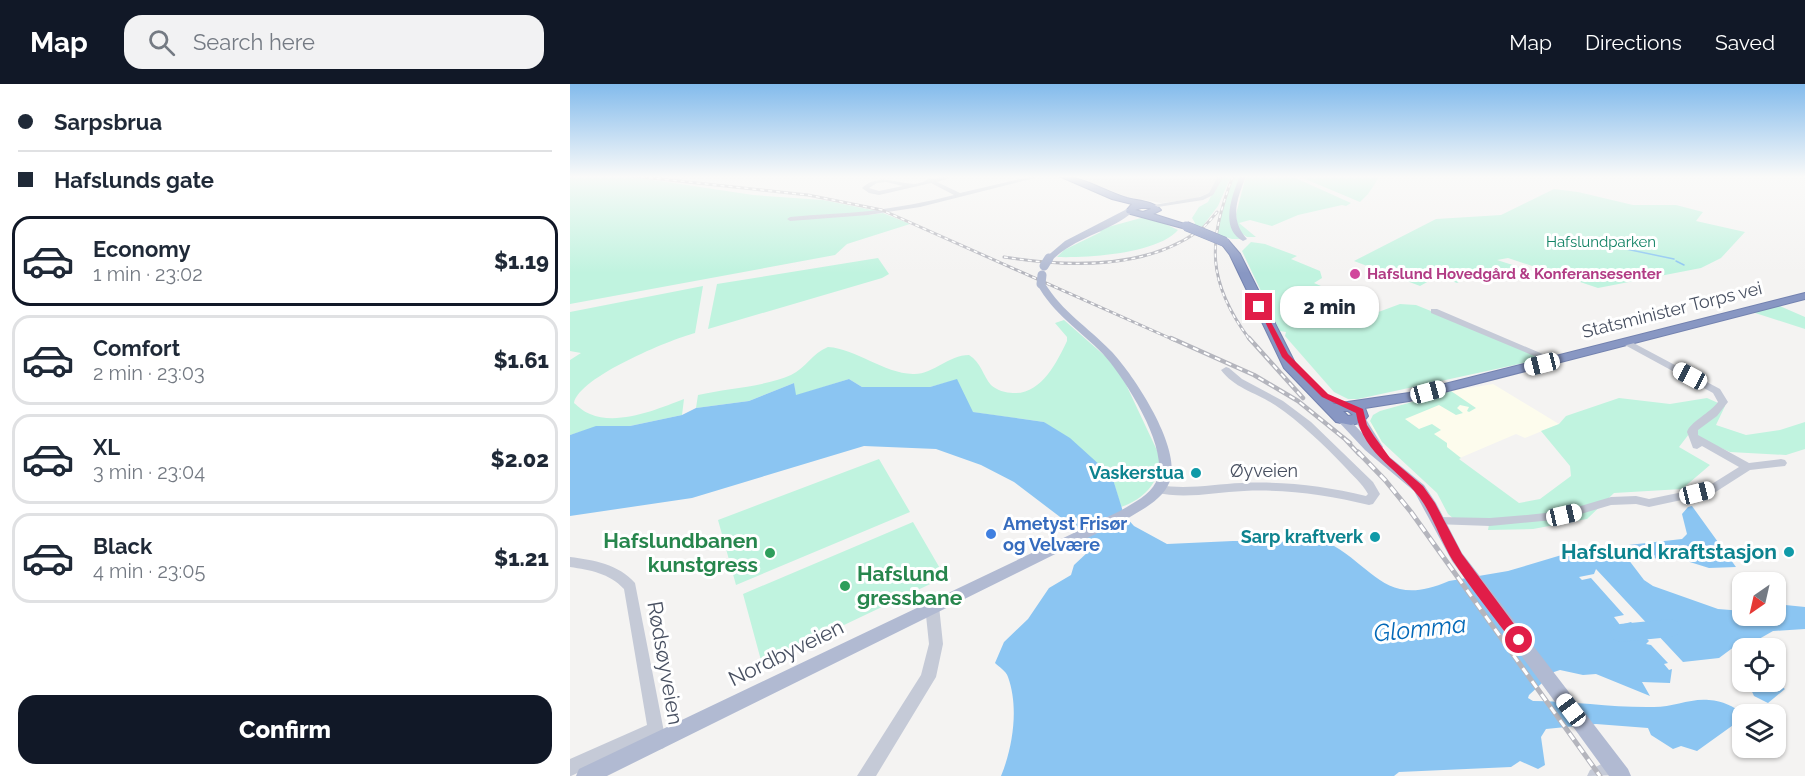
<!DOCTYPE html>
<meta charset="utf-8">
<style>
:root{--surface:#fff;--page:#f2f2f3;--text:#1f2937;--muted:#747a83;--line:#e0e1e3;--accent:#111827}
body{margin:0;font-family:Raleway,sans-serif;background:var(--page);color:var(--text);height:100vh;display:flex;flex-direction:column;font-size:22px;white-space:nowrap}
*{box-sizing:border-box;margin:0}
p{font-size:20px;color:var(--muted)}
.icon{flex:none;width:33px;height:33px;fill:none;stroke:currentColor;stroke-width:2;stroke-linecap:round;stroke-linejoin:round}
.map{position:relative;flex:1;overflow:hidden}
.sheet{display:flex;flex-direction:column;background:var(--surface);width:570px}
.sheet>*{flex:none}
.top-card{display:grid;align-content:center;height:132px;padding:0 18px;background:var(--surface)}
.needle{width:39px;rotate:214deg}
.tools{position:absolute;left:1162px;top:488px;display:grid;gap:12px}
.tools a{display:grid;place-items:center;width:54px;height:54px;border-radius:12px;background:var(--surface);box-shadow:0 2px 4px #0004;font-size:30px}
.end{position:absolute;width:27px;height:27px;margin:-14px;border:8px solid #e11d48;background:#fff;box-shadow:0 0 0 3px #fff}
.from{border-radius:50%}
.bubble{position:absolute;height:42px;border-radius:18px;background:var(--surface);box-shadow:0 2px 4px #0004;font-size:20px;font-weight:800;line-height:42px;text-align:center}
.car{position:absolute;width:18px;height:36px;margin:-18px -9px;border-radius:8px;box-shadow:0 0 4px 2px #0007;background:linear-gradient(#fff 24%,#345 0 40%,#fff 0 76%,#345 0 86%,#fff 0)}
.top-card b{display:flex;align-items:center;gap:21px;height:57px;font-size:22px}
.top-card b+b{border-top:2px solid var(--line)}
.top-card i{width:15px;height:15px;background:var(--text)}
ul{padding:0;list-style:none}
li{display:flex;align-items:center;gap:18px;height:90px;margin:0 12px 9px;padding:0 6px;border:3px solid var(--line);border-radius:18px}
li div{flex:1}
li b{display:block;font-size:22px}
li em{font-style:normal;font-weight:800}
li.active{border-color:var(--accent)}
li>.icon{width:54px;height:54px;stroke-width:1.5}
.cta{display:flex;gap:12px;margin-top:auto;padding:12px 18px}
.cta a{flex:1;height:69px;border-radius:18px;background:var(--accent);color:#fff;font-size:24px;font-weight:800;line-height:69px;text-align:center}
header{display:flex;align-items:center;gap:36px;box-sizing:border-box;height:84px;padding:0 30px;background:var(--accent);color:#fff}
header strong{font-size:28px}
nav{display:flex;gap:33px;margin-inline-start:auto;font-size:21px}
.search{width:420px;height:54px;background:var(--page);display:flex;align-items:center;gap:15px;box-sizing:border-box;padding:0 21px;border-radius:18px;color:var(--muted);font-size:22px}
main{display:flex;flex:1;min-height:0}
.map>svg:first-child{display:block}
.commercial{fill:#fdfced}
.education{fill:#e5e4e4}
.green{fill:#c0f3df}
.water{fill:#8bc5f2}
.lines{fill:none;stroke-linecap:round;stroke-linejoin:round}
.stream{stroke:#8bc5f2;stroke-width:1.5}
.river{fill:#8bc5f2;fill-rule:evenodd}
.highway-casing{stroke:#7382af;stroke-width:2}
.minor{fill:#c5cad7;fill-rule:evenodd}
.major{fill:#b1bad2;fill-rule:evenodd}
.highway{fill:#8897c3;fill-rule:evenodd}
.rail-far2-casing{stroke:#b4b5bd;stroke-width:3}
.rail-far1-casing{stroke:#b4b5bd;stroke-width:4.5}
.rail-casing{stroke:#b4b5bd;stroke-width:5}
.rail-far2{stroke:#fff;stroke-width:1.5;stroke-dasharray:4;stroke-linecap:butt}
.rail-far1{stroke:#fff;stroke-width:2;stroke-dasharray:6;stroke-linecap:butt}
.rail{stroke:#fff;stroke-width:3;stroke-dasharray:8;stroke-linecap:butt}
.highway-bridge-casing{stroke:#7382af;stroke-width:10;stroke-linecap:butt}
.major-bridge{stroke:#b1bad2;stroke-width:9}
.highway-bridge{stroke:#8897c3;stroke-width:9}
.route{fill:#e11d48}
.hotel-dot{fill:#d1479c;stroke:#fff;stroke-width:2}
.culture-dot{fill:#0f9aa8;stroke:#fff;stroke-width:2}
.shop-dot{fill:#3f7fe0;stroke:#fff;stroke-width:2}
.leisure-dot{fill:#2e9e5b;stroke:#fff;stroke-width:2}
.labels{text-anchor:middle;stroke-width:6;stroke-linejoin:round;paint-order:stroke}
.far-park-label{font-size:15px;fill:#128365;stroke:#fff}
.far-hotel-label{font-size:15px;font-weight:bold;fill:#b23c85;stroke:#fff;text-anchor:start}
.street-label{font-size:18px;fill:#485061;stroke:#fff}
.culture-label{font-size:18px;font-weight:bold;fill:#0d838f;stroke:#fff;text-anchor:end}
.shop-label{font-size:18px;font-weight:bold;fill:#366cbe;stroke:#fff;text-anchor:start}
.near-leisure-label{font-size:21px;font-weight:bold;fill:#27864d;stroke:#fff;text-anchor:end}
.near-culture-label{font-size:21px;font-weight:bold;fill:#0d838f;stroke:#fff;text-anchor:end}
.near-street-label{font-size:21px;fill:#485061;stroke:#fff}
.near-water-label{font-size:24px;font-style:italic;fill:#0469b8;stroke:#fff}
</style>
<header>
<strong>Map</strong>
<div class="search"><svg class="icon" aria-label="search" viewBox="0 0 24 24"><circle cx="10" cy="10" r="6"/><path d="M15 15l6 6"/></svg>Search here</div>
<nav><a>Map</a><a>Directions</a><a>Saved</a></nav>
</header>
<main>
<section class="sheet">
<div class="top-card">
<b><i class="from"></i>Sarpsbrua</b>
<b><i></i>Hafslunds gate</b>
</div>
<ul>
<li class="active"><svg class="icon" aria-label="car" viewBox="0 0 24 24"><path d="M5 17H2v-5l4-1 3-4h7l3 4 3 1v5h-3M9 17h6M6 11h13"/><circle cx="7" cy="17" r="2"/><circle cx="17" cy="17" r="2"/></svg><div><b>Economy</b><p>1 min · 23:02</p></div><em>$1.19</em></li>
<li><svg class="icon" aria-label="car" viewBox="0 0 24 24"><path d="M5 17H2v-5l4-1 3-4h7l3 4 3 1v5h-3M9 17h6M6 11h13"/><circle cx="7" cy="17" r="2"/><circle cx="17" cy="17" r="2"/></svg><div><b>Comfort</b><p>2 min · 23:03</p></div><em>$1.61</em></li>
<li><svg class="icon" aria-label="car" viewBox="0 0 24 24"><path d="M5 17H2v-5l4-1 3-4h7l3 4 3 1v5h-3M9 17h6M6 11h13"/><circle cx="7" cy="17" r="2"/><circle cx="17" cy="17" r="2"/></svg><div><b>XL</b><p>3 min · 23:04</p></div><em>$2.02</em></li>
<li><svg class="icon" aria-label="car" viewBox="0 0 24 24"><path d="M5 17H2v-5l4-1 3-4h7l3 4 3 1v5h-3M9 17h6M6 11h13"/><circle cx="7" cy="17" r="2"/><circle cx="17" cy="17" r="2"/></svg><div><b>Black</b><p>4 min · 23:05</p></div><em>$1.21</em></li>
</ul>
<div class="cta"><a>Confirm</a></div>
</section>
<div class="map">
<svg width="1235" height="692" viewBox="0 0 1235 692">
<rect width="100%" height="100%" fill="#f4f3f2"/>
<path class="commercial" d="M923,300L989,340L955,354L946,350L850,391L812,358L803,346L800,337L810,327L881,307Z"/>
<path class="education" d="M649,92L639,109L624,115L591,119L557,113L507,93Z"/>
<path class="green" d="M0,92H57L183,111L253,116L307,127L295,130L298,131L313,129L340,140L277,160L265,171L0,220Z
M651,92H661L648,122L632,143L624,141L625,139L622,134L629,123L638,118Z
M665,92H673L663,134L673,155H662L646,150L656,113Z
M676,92H721L781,119L776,122L772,121L728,131L702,142L680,136L669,139L686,153H677L668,147L666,130Z
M728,92H810L798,110L790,118Z
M984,105L1008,108L1063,121H1106L1133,128L1126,137L1175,148L1151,174L1131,184L1028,204L938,174L927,176L949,183L929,195L909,191L907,188L887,199L868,192L850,202L784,177L866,135L931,131Z
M571,134L585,135L608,146C587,170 517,174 487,173L494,166L531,148L527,146Z
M681,158L695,160L727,172L721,175L750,187L752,194L744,199L758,205L732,218L734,222L726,227L757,243C770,236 782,229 795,233L830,220L846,221L967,270L972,275L788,315H778L764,308L715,252L716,248L710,247L672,167Z
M308,174L319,190L312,194L138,245L147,200Z
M133,202L125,249C99,256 9,293 4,319C9,323 14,328 20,330C48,342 88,325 114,315L112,331L60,342L26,343L0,351V276L11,269L0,267V228Z
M1205,220L1235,233V245L1179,227Z
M494,236L535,272L552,292L592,377C587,400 574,415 551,423L542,392L474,338L402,328L386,296L360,303H292L279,295L225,312L224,299L179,317L126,324L128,311C157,304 194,303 221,291C236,284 242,269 258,263C287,265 313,289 343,290C363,291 378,271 399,271C411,278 413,292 421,301C426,306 436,309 443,309C471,311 487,278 497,257V253L485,239Z
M881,307L906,324L899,328L897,327L899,323L890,321L887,324L893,329L886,331L869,321L835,335L849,345L862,340L871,346L864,350L877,359V363L891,374L889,375L949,419L970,415L1001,392L1000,382L971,347L989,340L996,332L1049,314L1100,320L1137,314L1155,322L1146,341L1176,351L1210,346L1235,338V365L1216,371L1160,368L1119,350L1109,363L1140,381L1112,405L1044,409L1017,435L963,445L918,446L920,435H884L878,430L867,409L812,358L800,337L803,331L810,327Z
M309,375L340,428L166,501L148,436Z
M343,438L375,493L192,580L173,510Z"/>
<path class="water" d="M279,295L292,303H360L387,295L403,328L474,338L500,354L542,392L554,431L564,442L597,460L663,457L735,458L751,461L757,458C805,483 815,525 879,497L938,487L1005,467L1112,455L1117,450L1112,430L1118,423L1122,422L1166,483L1139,484L1107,474L1058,475L1074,496L1083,502L1148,525L1173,527V531H1206V520L1235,523V545L1203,547L1189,555L1172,557L1149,574L1113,578L1026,485L1024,490L1009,493L1012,496L1021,494L1054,531L1044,533L1050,541L1061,538L1079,557L1076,560L1081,561L1098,579L1094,580L1099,586L1102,585L1100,599L1072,598L1080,612L1026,590L1013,591L990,586L984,588L959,611L958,614L963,617C1004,617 1045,624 1084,623C1103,623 1121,614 1139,616C1153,617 1163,622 1173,630V634L1127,667L1111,662L1103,665L1081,651L1078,644L1026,640L976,645L971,653L975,681L968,685L950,677L941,683L829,688L824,692H431C443,663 449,623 438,593C436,587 429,583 425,579L434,558L458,535L479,504L501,491L504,481L519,467L505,441L498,439L444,398L411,381L366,365L294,362L122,414L0,432V351L26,342H60L112,331L126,324L179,317L224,299L226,311Z
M1180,597H1204L1215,605L1198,619L1184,612L1178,599Z"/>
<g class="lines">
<path class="stream" d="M1008,155L1104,175
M1106,177L1114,181"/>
<path class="river" d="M1101,535L1108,538L1111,544L1108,550L1101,553L1050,558L1043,555L1040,549L1043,543L1050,540Z"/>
<g class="highway-casing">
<path id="highway" d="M489,92C512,92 534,107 557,114C568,117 584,117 591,126L583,130L621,142L616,145L557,129L556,127L562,120L542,115ZM571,124H580L581,125L573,128L565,126Z
M652,156H658L670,170L725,279L764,320L839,309L1235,209V215L839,317L795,324L798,332L793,338L781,341L766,338L714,284L660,171L650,158ZM773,327H778L783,331L778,332Z"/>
</g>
<path class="minor" d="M376,92H386L367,98L390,109L463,92H473L350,123L298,131L220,137L217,135L220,133C247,130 274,130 300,127C329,123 357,118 384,111L361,99L309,111L299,109L292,104C315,83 340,111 359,94L362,95ZM316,98L333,102L309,107L299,104L307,99Z
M498,92H507L495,95V93Z
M648,92H654L643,111L633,116L581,124L578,122L630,113L639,109Z
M861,225H867L989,277L984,280L981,279L861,229Z
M1056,255L1150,305L1158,318L1147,332L1128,346V351L1179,379L1211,375L1215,376L1217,379L1215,382L1180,386L1144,409L1079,423L1066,420L1041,421L994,435L920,442L864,440L862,437L864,434L868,433L920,434L957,431L994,427L1041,413L1066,412L1079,415L1137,403L1169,383L1132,362L1127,365L1123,364L1117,348C1120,338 1140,329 1148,318L1143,309L1053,260L1052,258Z
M656,283L659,284L672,295L713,317L741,338L803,398L810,410L803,420L799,421C758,411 716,405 674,407C644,408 614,416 585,408L583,405L585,402L589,401C617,406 644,400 672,399C714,397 756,402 796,412L798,410C792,399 782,391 774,382C753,360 730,338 705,321C687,309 664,304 651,286Z
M0,473C24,476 48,480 65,499L96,658L94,664L88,666L82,664L79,656L1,692H0V675L77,641L54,505C39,489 20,486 0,483Z
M362,516L367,518L369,522L373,560L366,593L306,692H287L351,591L359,560L355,522L357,518Z
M1046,676L1052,679L1055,685L1052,691L1017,692L1020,686L1037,677Z"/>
<path class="major" d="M670,92H676C667,115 659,135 677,155L673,157C649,145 662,111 670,92Z
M557,125L564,127C540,148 507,152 482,176L475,174L495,157Z
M471,197L474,198C493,229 517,242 541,267C564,291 612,364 600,397C593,415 575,424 560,433L37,692H6L9,685L550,427C563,419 579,412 586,398C602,367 554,293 533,270C510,246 483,230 467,200Z
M790,330L794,332L813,363L811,366L854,401L866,419L892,469L1058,685L1061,692H1039L882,477L844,407L795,366L767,336L769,333H777L793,350L784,334Z"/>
<use href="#highway" class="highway"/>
<g class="rail-far2-casing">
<path id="rail-far2" d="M63,92L238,111L312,126L604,256
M663,92C638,158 636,197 680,256
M434,173C497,183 573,186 627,148C635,143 641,135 647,128"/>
</g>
<g class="rail-far1-casing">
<path id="rail-far1" d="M601,254L684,291L728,317L780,359
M679,254L733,314
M774,354L789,370"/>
</g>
<g class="rail-casing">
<path id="rail" d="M788,368L815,396L841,428L1030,692"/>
</g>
<use href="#rail-far2" class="rail-far2"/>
<use href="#rail-far1" class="rail-far1"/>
<use href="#rail" class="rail"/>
<g class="highway-bridge-casing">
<path id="highway-bridge" d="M616,142L655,158"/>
</g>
<path class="major-bridge" d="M474,182L479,174
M471,200L472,191"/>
<use href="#highway-bridge" class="highway-bridge"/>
</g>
<linearGradient id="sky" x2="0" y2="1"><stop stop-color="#83bbec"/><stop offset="0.49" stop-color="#fafaf9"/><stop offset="1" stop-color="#fafaf9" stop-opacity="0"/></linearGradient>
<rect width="1235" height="189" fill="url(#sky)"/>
<path class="route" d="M687,221L693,223L718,270L758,310L793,325L797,341L804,352L820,374L853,402L865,419L892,470L953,552L955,556L953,560H944C924,533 902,506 883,477C872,459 865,438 854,420C833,386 793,373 786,329L752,313L712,273Z"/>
<circle class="hotel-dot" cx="785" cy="190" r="6"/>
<g class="culture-dot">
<circle cx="626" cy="389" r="6"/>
<circle cx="805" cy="453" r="6"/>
<circle cx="1219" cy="468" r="6"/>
</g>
<circle class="shop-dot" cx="421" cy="450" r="6"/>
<g class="leisure-dot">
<circle cx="200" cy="469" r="6"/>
<circle cx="275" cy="502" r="6"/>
</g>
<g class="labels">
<g class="far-park-label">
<text x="1031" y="163">Hafslundparken</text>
</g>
<g class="far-hotel-label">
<text x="797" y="195">Hafslund Hovedgård &amp; Konferansesenter</text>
</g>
<g class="street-label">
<text transform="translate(1102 226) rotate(-14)" y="6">Statsminister Torps vei</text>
<text x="694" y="393">Øyveien</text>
</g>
<g class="culture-label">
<text x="614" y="395">Vaskerstua</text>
<text x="793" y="459">Sarp kraftverk</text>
</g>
<g class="shop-label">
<text x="433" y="446">Ametyst Frisør<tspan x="433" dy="21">og Velvære</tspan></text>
</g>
<g class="near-leisure-label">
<text x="188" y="464">Hafslundbanen<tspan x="188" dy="24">kunstgress</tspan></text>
<text x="287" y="497" text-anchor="start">Hafslund<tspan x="287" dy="24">gressbane</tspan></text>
</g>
<g class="near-culture-label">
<text x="1207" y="475">Hafslund kraftstasjon</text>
</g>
<g class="near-street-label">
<text transform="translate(216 569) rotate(-26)" y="7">Nordbyveien</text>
<text transform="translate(95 579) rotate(80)" y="7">Rødsøyveien</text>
</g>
<g class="near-water-label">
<text transform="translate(850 545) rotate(-6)" y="8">Glomma</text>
</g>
</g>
</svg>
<div class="tools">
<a><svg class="needle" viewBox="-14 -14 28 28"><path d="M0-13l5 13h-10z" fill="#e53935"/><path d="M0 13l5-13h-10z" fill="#747a83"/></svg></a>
<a><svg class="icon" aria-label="locate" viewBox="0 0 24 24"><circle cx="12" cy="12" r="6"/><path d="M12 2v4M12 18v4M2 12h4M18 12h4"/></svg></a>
<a><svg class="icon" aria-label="layers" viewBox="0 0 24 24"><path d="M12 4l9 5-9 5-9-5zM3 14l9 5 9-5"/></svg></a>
</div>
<i class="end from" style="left:949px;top:556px"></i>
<i class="end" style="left:689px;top:223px"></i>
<div class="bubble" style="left:710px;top:202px;width:99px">2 min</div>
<i class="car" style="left:972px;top:280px;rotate:256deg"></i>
<i class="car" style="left:1120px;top:292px;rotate:298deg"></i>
<i class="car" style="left:858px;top:308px;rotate:75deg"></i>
<i class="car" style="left:1127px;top:409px;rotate:76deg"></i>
<i class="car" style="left:994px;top:431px;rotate:77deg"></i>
<i class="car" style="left:1001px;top:626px;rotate:323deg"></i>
</div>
</main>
